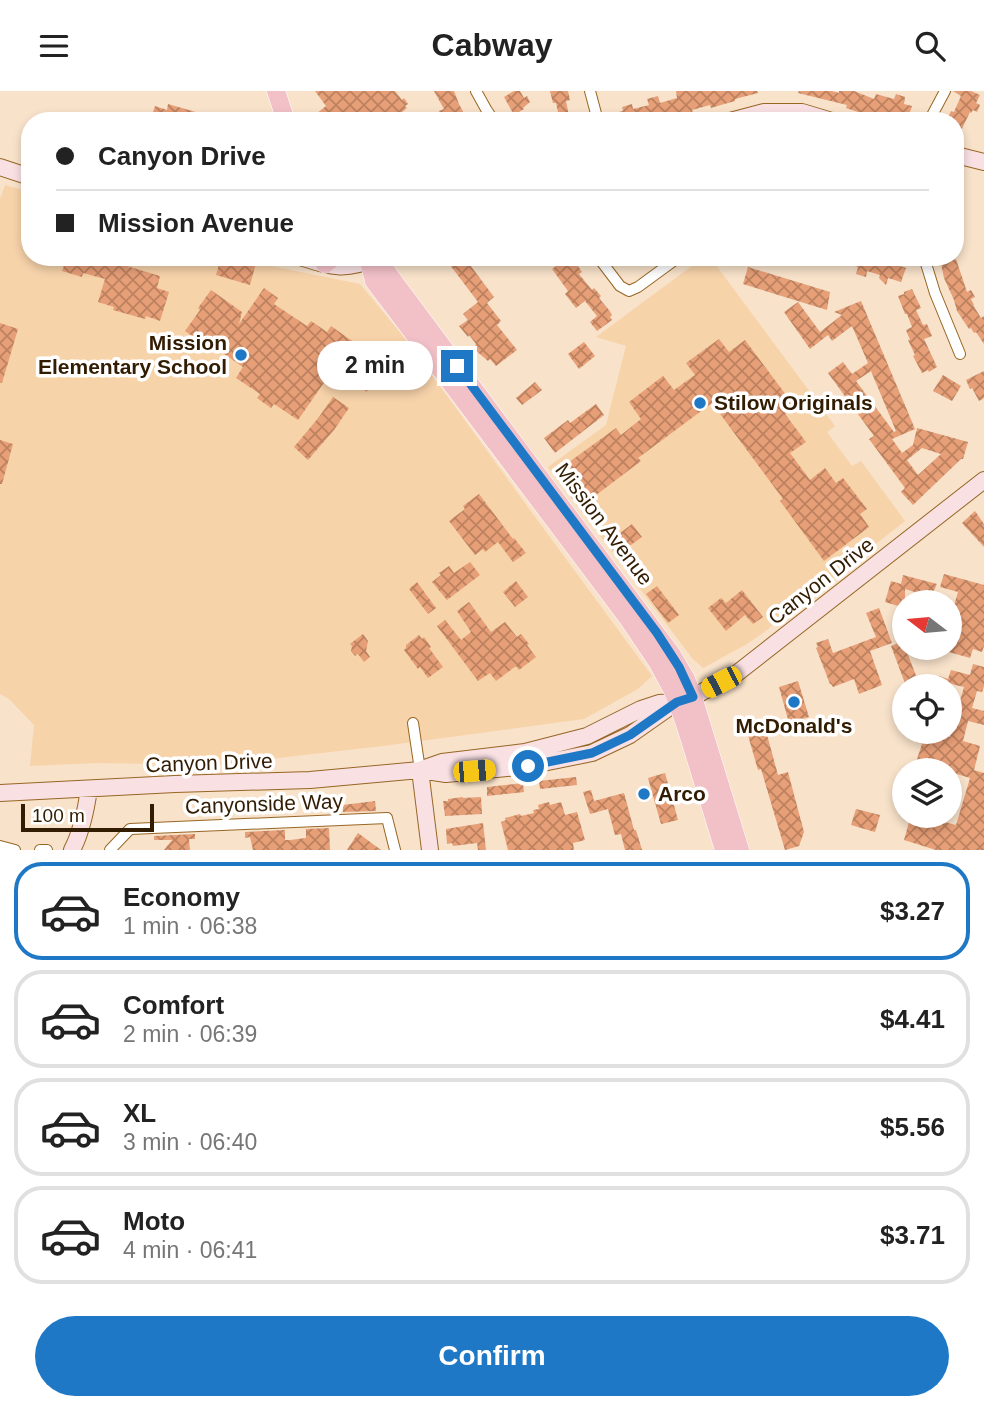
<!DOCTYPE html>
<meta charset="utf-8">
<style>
:root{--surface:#fff;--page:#f2f2f2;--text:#222;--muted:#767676;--line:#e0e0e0;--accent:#1f78c5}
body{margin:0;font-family:Arial,sans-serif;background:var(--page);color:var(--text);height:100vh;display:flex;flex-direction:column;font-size:26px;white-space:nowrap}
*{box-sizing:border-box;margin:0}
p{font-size:23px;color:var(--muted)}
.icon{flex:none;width:38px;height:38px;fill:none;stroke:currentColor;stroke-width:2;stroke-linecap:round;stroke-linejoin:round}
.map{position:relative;height:759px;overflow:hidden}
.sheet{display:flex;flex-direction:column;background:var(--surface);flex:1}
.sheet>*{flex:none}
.banner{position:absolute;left:21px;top:21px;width:943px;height:154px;border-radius:28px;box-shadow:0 4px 10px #0003;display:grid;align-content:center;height:154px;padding:0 35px;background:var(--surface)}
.needle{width:46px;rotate:286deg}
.buttons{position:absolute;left:892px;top:499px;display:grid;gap:14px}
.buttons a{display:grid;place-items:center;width:70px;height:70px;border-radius:50%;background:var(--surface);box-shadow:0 4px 10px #0003;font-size:35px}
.scale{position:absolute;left:21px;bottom:18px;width:133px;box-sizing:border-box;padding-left:7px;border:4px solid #321d03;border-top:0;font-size:19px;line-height:24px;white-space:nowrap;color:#321d03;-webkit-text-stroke:5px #fff;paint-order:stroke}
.end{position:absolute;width:32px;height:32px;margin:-16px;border:9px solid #1f78c5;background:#fff;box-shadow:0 0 0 4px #fff}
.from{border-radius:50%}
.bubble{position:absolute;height:49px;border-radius:24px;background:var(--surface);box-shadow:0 4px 10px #0003;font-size:23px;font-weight:700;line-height:49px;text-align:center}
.car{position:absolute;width:21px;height:42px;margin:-21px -10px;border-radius:9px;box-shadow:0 0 5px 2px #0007;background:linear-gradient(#f5c518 24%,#345 0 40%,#f5c518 0 76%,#345 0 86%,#f5c518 0)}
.banner b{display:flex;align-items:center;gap:24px;height:66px;font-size:26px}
.banner b+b{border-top:2px solid var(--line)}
.banner i{width:18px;height:18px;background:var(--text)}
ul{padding:12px 0 0;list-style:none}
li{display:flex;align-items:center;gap:21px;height:98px;margin:0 14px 10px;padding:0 21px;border:4px solid var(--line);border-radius:28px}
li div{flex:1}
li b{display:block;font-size:26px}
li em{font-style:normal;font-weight:700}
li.current{border-color:var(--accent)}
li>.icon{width:63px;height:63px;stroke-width:1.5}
.cta{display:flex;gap:14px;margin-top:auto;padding:14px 35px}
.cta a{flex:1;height:80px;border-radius:42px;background:var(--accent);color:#fff;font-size:28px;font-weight:700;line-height:80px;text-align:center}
header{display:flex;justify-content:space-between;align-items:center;height:91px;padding:0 35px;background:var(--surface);font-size:32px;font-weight:700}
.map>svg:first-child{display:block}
.built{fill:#f7d3aa}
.building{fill:url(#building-cross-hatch);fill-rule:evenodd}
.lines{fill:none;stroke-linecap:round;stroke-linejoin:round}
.street-casing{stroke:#976624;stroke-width:12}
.secondary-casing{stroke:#976624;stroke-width:18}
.primary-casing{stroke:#fff;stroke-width:19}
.street{stroke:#fff;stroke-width:10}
.secondary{stroke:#f8e0e3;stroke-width:16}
.primary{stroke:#f2c1c8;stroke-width:18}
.route{stroke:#1f78c5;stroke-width:9}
.poi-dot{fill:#1f78c5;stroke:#fff;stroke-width:2.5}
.labels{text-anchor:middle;stroke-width:7;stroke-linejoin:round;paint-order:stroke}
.poi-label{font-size:21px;font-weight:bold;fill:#321d03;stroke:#fff;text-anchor:start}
.street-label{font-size:21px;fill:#321d03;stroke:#fff}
</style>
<header><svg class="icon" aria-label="menu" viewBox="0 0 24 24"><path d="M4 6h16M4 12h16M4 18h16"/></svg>Cabway<svg class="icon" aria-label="search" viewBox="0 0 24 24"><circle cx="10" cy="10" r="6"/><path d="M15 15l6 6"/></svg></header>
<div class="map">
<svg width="984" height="759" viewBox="0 0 984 759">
<defs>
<pattern id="building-cross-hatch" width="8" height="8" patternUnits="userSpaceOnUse" patternTransform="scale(1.75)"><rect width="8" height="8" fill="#e79f77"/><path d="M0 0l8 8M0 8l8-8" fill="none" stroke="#bc815f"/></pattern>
</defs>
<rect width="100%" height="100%" fill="#f8e2ca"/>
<path class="built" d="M5,94L30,101V166H245L276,176L360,193L408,251L530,419L652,585L638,598L584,628L383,655L216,674L97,672L30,675L34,634L9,608L0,603V108Z
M704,166H710L835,335L827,341L852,375L861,370L905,430L763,542L747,553L703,577L692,567L548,376L606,334L626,255L596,246Z"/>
<path class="building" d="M315,0H395L402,9L404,7L408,13L405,15L407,17L391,30H321L316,23L326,15Z
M434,0H454L459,13L468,30H450L447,25L443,27L439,20L444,18Z
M514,0H520L524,7L527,5L530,11L523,17L524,18L514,24L504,6Z
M550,0H568L570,9L566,10L570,30H560L556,12H553Z
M676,0H757L758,2L735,8V10L721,14L711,17L710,14L692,19L693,22L687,23L673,27L672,24L657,28V30H616L614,22L623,20L622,16L632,13L633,18L649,14L647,8L658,5L660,12L677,7Z
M799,0H832L839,2V0H854L874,8L876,3L894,8L896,3L905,6L904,13L912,15L907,30H899L883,25V26L861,22L846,17L847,14L798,2Z
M953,0H971L980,4L976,12L980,14L977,21L973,19L971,22L970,21L956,50V30H947L948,27L951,20L954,21L961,5Z
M168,13L206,24L204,30H150L155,15L167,19Z
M51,166H97L160,185L157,197L169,201L160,230L146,225L145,228L113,219L114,216L98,211L105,188L83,182L82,186L62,180L65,172L51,168Z
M221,166H236L256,172L250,194L216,184Z
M444,166H464L494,206L487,212L501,230L497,234L517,259L496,275L490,268L488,270L474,258L476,253L469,244L468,246L459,235L468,229L463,223L478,211Z
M550,166H572L582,181L579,183L592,199L594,197L601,205L599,207L609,219L612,224L610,226L612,229L597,240L590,231L597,225L585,210L576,217L565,203L568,200L552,178L556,175Z
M834,166H876L885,169V167L895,170V173L906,177L901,191L888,187L886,194L879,187L880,184L867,180L866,186L856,183L858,176L834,169Z
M956,168L967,201L971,199L975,206L971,208L974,214H973L981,227L984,225V253L976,241L974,242L971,237L969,238L957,220L954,209L944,187L941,173Z
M748,176L830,201L827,219L743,193Z
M264,197L278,207L274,213L307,235L311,230L327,241L331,235L359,255L364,251L370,259L375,255L382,263L377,267L384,275L379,279L384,285L366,301L358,291L363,286L344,263L298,329L274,313L271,317L257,307L260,303L236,287L243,276L211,254L209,257L185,240L200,219L198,217L211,199L242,221L239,233Z
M912,198L921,217L916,219L923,234L927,233L932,245L924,248L937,276L929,281L928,279L922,282L913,265L915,264L908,249H910L906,239L912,236L907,223H905L898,205L904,203V201Z
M861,210L915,338L892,348L902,362L913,354L917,337L968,351L963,368H961L913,414L901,401L905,397L869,348L874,345L828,282L843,271L852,283L868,272L852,235L832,250L828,244L810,258L784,221L798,211L820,241L842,224L834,221ZM871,280L896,340L894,341L856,290ZM922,357L941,363L918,384L907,369Z
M0,232L18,238L2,292H0Z
M719,248L729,261L745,249L795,316L785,323L806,351L790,362L810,389L825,377L836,392L843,387L867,418L860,423L869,436L824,470L780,410L783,408L712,312L638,367L641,370L579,417L554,382L616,337L621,344L641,328L629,311L663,285L674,299L695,284L686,272Z
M584,251L595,265L579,278L568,263Z
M984,280V307L979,310L972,297L970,298L966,289Z
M943,284L961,295L952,310L933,300Z
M535,291L542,299L522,314L516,307Z
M333,306L349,317L334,339L308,369L294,356L319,326Z
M596,313L604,324L555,362L544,347L568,329L570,332Z
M0,349L13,353L2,393H0Z
M479,403L513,448L514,447L526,462L513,471L498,451L485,461L483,458L475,464L449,430L465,418L463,415Z
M975,420L984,433V456L962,432Z
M632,433L642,446L617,464L607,452Z
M470,471L480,484L447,509L432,491L441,484L439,482L449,475L454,482Z
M944,483L984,494V555L982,561L973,558L970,567L949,561L954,545L950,544V528L958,501L940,496Z
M903,484L937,493L931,506L905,498V517L885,511L891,490L901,493Z
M516,490L528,506L515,516L503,501Z
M417,491L436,517L428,523L409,498Z
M657,495L679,524L668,532L646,503Z
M742,499L763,526L753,533L745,524L726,540L708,517L721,507L726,512Z
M469,511L491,541L505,531L517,546L521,543L529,553L527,554L536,566L519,579L516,575L496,590L490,582L478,590L437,535L445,529L461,549L471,541L457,520Z
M879,517L892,552L870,560L882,594L859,603L854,588L833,596L831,593H830L816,557L818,556L816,552L828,548L833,562L876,546L866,522Z
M363,543L368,550L366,560L370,566L364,571L358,563L355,565L351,560L352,555L350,553Z
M419,544L422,548L424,546L431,556L429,557L443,576L428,587L420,576L418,578L404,559L406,557V554Z
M903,550L905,556L920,595H906L891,555Z
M973,573L984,576V595L982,601L977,600L972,617L984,620V634L968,630L963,650L980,655L974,679L984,682V759H936L904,749L911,724H918L956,734L970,687L950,681V679H943L916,671L922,653L916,651L919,640H929L950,646L964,596L951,593L950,595H936L939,585L948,588L951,579L970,584Z
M798,590L809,626L789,632L779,596Z
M763,629L778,684L788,681L804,741L799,755L785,759L761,678L758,679L745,634Z
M665,682L678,729L661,733L648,687Z
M576,686L577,694L540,698L539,690Z
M523,692L524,701L487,705V696Z
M591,699L594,710L624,702L634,739H636L642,759H625L621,743L615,744L608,718L590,723L583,701Z
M463,706V707L481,706L482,723L445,725L443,710H448V708Z
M375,710L376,720L343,721V714Z
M549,711L550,714L561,711L565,724L577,721L585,749L573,752L574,759H508L501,731L506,729L505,727L520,723L521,725L534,722L533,719L539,718L538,714Z
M856,718L880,724L875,741L851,734Z
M483,732L486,759H478L477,752L453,755L452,752L447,753L446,738Z
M329,737L330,759H253L250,746L245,747V741L285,739V749H290L306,747V738Z
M358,742L381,759H347Z
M195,743V748H189L190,759H164L172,749H154V745Z"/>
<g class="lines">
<g class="street-casing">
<path id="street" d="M476,0L486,18L494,30
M590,0L598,30
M929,30L945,0
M598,166L620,195L629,200L638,196L679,166
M924,166L935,202L960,263
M413,632L420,679
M0,755L15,759
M40,759H47
M110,759L130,738L387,727L395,759"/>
</g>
<g class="secondary-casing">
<path id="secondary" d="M730,30L764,21H802L832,30
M956,64L984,71
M0,76L30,86
M300,166C332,176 345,181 378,166
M422,678L442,671L525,661L587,645L641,618L659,612L677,611L693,606L736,583L984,389
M420,679L430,759
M0,702L175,693L310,689L420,679L446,683L528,675L592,662L630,644L677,611
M72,759C82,740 86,719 89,698"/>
</g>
<g class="primary-casing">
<path id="primary" d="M276,0L286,30
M366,166L369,170L374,190L627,526L658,572L675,604L686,636L724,759
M369,170L386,180L672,564L686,588L693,606L740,759
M325,173L334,166"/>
</g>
<use href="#street" class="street"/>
<use href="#secondary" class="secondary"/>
<use href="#primary" class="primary"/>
</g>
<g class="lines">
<path class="route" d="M457,275L657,542L679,576L693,606L677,611L630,644L592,662L528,675"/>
</g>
<g class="poi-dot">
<circle cx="241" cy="264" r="7"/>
<circle cx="700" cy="312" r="7"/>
<circle cx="794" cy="611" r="7"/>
<circle cx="644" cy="703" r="7"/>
</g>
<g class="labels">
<g class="poi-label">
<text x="227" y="259" text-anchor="end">Mission<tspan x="227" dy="24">Elementary School</tspan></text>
<text x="714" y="319">Stilow Originals</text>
<text x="794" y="642" text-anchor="middle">McDonald's</text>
<text x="658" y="710">Arco</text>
</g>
<g class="street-label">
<text transform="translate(604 433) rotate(53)" y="7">Mission Avenue</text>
<text transform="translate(821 490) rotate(-38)" y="7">Canyon Drive</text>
<text transform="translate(209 672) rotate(-2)" y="7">Canyon Drive</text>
<text transform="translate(264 713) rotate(-2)" y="7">Canyonside Way</text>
</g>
</g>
</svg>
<div class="buttons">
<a><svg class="needle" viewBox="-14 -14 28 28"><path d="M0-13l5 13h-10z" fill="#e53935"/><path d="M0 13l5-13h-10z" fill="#767676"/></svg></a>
<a><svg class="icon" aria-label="locate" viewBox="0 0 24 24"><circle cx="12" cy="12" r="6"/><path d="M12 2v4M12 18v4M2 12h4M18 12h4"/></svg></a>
<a><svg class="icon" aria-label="layers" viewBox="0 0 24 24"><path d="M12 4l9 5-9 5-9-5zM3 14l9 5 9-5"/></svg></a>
</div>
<div class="scale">100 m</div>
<i class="end from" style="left:528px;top:675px"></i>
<i class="end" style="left:457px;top:275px"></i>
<div class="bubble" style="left:317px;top:250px;width:116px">2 min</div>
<i class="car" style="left:721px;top:591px;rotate:243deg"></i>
<i class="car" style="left:474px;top:680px;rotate:85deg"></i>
<div class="banner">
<b><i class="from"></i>Canyon Drive</b>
<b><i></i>Mission Avenue</b>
</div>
</div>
<section class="sheet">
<ul>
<li class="current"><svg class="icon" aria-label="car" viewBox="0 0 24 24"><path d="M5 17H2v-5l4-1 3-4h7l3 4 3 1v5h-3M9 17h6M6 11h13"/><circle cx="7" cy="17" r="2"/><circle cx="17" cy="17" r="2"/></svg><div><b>Economy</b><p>1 min · 06:38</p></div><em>$3.27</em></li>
<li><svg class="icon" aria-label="car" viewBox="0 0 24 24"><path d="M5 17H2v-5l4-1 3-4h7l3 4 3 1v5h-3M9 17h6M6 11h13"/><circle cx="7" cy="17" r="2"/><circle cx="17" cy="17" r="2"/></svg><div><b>Comfort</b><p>2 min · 06:39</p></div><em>$4.41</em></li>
<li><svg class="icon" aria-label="car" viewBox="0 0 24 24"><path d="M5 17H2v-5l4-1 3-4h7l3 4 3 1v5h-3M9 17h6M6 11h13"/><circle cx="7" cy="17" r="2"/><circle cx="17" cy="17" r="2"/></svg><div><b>XL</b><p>3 min · 06:40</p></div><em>$5.56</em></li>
<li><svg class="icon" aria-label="car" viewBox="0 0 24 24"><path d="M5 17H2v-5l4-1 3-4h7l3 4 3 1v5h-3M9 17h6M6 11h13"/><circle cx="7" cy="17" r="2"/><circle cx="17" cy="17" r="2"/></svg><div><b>Moto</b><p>4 min · 06:41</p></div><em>$3.71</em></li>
</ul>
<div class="cta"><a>Confirm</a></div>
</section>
